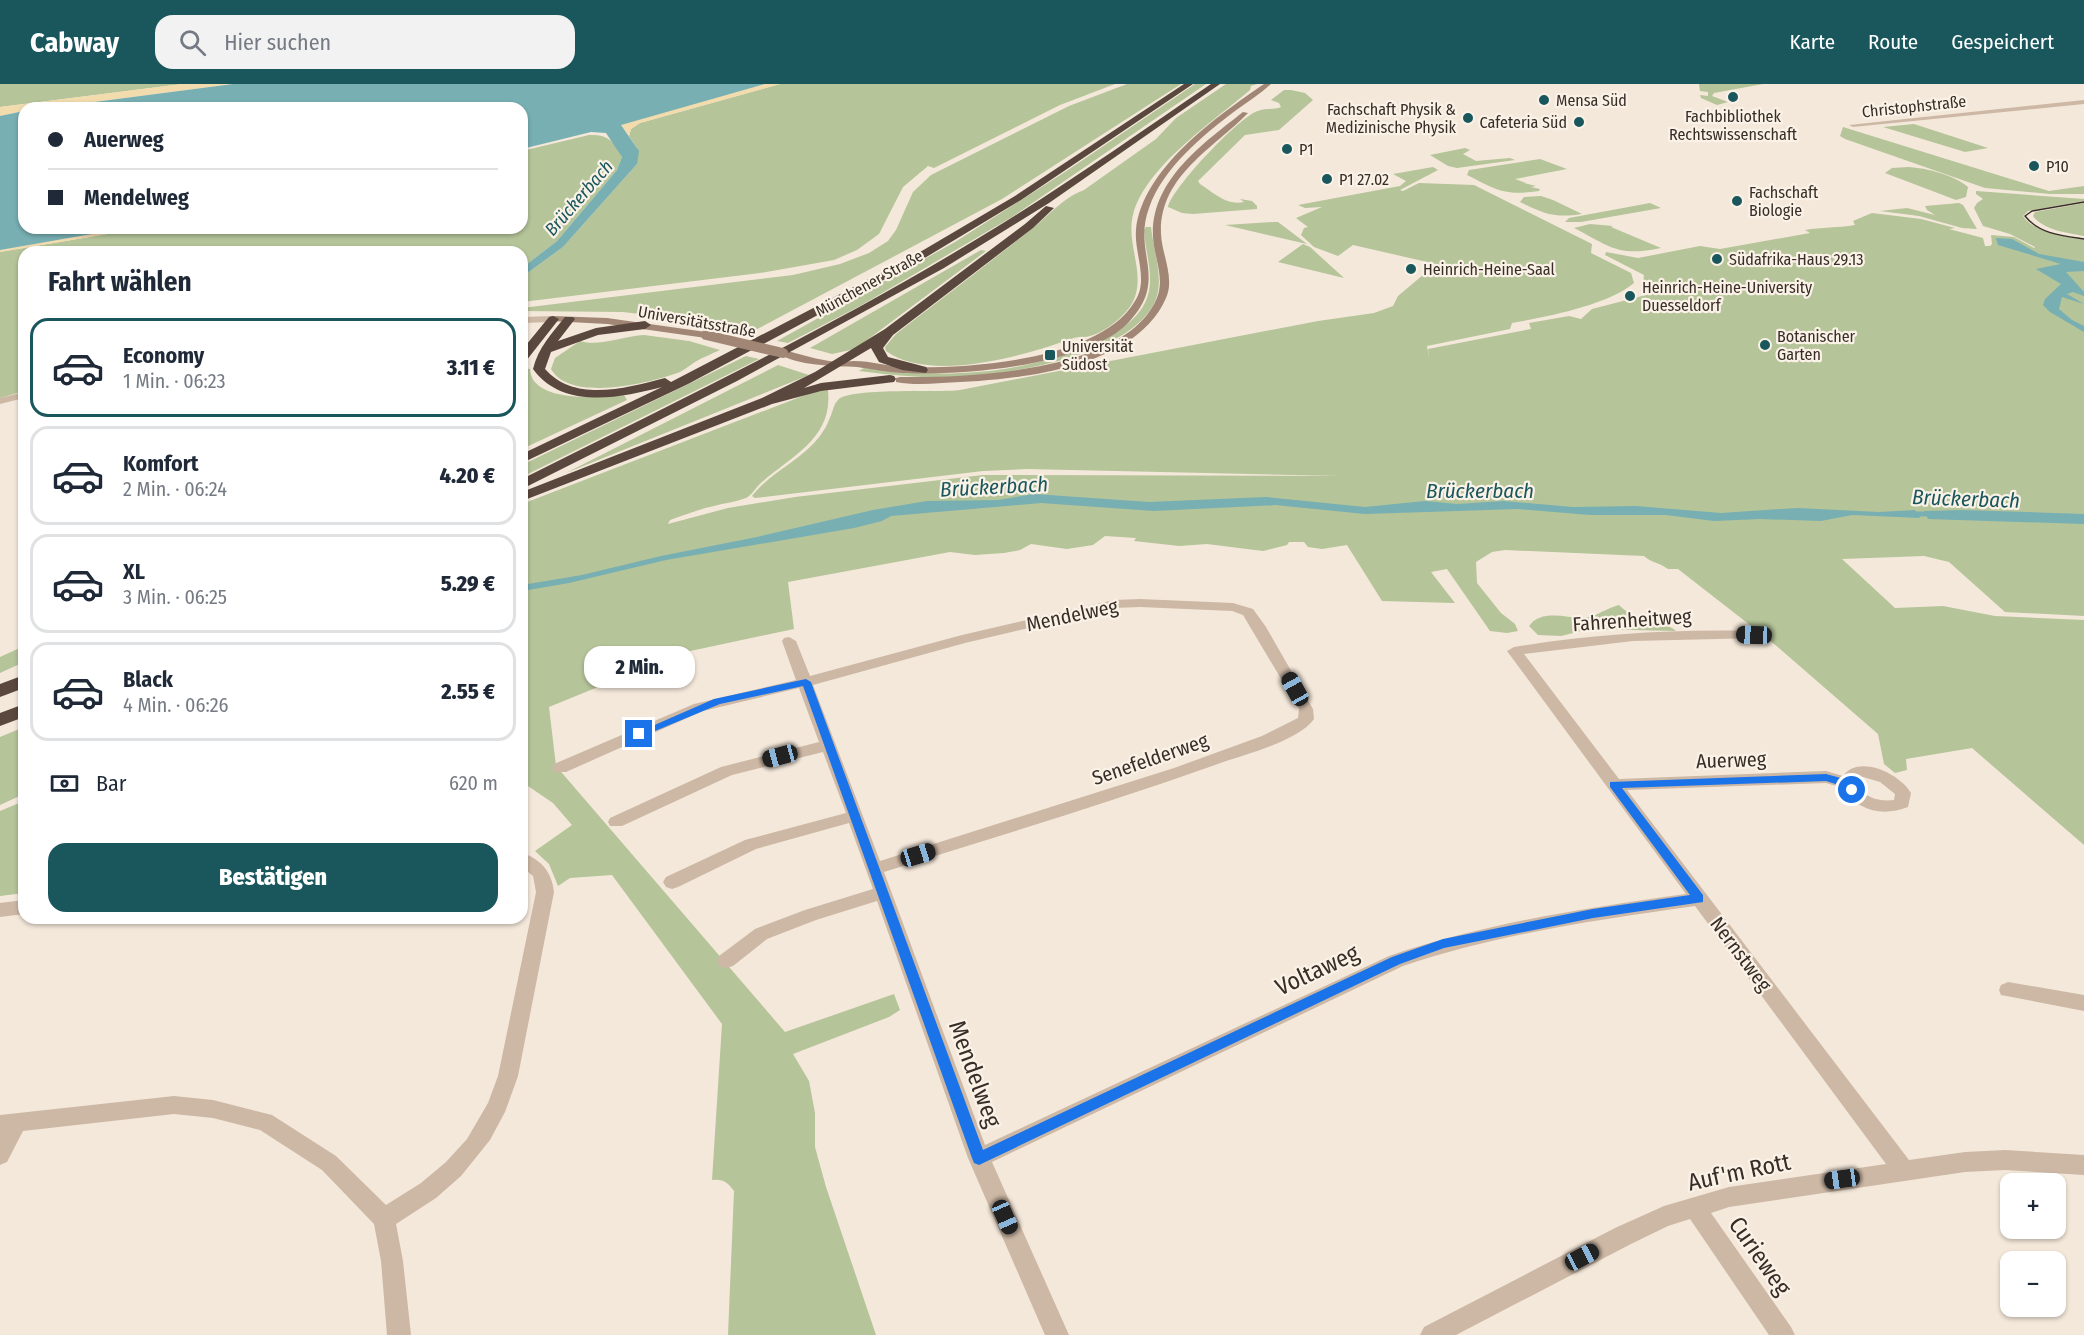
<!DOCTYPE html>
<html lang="de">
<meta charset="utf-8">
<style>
:root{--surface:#fff;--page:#f2f2f3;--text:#1f2937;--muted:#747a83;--line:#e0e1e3;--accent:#19575d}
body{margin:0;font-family:"Fira Sans Condensed",sans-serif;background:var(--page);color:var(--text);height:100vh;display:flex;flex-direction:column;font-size:22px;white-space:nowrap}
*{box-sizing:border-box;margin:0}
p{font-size:20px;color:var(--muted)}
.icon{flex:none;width:33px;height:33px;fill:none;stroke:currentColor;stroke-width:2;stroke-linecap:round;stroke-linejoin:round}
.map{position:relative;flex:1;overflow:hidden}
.drawer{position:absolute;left:18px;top:162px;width:510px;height:678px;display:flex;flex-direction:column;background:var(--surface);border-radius:18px;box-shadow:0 2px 4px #0004}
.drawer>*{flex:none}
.hud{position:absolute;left:18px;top:18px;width:510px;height:132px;border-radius:18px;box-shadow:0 2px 4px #0004;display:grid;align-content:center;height:132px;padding:0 30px;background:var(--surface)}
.buttons{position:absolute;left:2000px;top:1089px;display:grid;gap:12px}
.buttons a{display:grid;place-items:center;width:66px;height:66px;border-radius:12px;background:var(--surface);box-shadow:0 2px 4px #0004;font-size:30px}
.end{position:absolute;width:27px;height:27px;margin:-14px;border:8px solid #1a73e8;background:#fff;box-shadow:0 0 0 3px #fff}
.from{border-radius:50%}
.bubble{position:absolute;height:42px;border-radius:18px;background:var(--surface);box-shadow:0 2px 4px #0004;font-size:20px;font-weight:800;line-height:42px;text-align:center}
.car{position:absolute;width:18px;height:36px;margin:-18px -9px;border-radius:8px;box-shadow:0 0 4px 2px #0007;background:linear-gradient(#222 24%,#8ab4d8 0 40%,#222 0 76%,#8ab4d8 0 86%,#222 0)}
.hud b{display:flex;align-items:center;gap:21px;height:57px;font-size:22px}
.hud b+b{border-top:2px solid var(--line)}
.hud i{width:15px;height:15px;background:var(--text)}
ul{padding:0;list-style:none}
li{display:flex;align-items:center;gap:18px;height:99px;margin:0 12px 9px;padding:0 18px;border:3px solid var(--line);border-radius:18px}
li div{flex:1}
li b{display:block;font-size:22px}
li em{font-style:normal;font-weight:800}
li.on{border-color:var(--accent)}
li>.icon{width:54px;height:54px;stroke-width:1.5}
h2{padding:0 30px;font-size:27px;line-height:72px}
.pay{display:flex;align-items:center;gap:15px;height:66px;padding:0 30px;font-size:22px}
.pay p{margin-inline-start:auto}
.button{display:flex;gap:12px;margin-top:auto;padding:12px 30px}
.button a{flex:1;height:69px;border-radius:18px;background:var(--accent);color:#fff;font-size:24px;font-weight:800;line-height:69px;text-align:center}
header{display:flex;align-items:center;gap:36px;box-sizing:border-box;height:84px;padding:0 30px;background:var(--accent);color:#fff}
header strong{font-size:28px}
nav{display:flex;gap:33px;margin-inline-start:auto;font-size:21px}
.search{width:420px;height:54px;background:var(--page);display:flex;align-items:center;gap:15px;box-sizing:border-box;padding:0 21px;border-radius:18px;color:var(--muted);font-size:22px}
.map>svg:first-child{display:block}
.green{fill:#b5c499}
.sand{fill:#f2dcae}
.water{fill:#77afb3}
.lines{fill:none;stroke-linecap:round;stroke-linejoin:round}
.stream{stroke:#77afb3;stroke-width:5}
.street{fill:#cdb8a5;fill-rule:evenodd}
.secondary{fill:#a18676;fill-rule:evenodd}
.highway{fill:#5a473d;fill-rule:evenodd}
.tram{stroke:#382d27;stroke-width:1.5}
.secondary-bridge{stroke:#a18676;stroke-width:10}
.route{fill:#1a73e8}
.poi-dot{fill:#19575d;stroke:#fbf2e7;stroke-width:2}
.labels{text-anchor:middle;stroke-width:4.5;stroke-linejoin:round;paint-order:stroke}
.far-poi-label{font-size:16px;fill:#382d27;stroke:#fbf2e7;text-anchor:start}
.far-street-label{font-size:16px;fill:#382d27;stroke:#fbf2e7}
.far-water-label{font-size:18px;font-style:italic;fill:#19575d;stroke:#fbf2e7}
.street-label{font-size:20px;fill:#382d27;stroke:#fbf2e7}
.water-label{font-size:21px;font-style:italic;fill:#19575d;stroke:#fbf2e7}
.near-street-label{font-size:24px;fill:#382d27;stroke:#fbf2e7}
</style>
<header>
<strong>Cabway</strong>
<div class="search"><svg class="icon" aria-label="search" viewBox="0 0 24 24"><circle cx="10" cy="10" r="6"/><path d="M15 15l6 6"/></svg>Hier suchen</div>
<nav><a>Karte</a><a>Route</a><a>Gespeichert</a></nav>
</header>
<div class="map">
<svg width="2084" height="1251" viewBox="0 0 2084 1251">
<rect width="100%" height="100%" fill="#f4e8da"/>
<path class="green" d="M0,0H182L0,23Z
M780,0H1115L1060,21L934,84L928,82L903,103L879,150L857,166L834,176L760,189L522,218V193L563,163L637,80V64L629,52L631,45L640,39Z
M1127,0H1181L1002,115L750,249L691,236L623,228L522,227V224L793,191L840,180L869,169L888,157L896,146L913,108L931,91L1069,22Z
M1195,0H1206L1012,133L860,222L788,259L777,257L955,158L1065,88Z
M1226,0H1257L1251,2L1250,6C1214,37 1145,83 1133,131C1125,162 1150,195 1129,224C1120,236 1100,252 1084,253C1079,253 1076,253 1071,255C1023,272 930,299 886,267L885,263L896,250C940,216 985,182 1029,147C1048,133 1062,114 1084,106L1156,55L1176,34Z
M1699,0H1763L1714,9L1712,12L1728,18L1717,21L1701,14L1700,11L1708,12V8L1700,7Z
M1291,6L1305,9L1313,16L1279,46L1245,51L1198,97L1200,100C1214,109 1227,122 1244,118L1240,115L1252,117L1257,122V125L1193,130L1182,129L1168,123C1172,104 1241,31 1258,27C1266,24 1273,26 1281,23L1279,19L1271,16L1284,6Z
M1914,40L1988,64L1965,68L1883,43Z
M1843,43L2049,107L2084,102V110H2050L1985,104L1845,55L1840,52Z
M589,51C607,50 615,57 622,73L617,86L557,157L522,184V168H24V307L0,314V168L143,144H522V67Z
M1465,64L1470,66L1463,70L1476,77L1510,74L1515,76L1457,84L1448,82L1430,71Z
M1540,75L1567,85L1515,95L1526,99H1524L1536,102L1531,103L1540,105L1539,107C1504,112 1497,106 1467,91L1469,86Z
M1433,83L1438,86L1400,106L1403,107L1419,99L1474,101L1592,160L1591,169L1631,189L1634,199C1608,221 1546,233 1512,239L1510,245L1427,262L1429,274L1428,265L1531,245L1529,239L1569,232L1581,235L1592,225L1654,209L1650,206L1652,203L1643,201L1644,191L1605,171L1606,168L1638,174L1700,162L1720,165L1810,149L1805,146C1822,143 1838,144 1855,141L1853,137L1872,129L1921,135L1955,144L1949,145L1983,154L1985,162H1990L1992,160L1991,151L2014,153L2034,164L2035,163L2010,150L1983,142L1974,124L1977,119L1983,115L1976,110V107L2084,115V117L2028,127L2023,132C2034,149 2065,152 2084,156V532L2005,528L1949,478L1924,472L1842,475L1895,524L1943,522L1995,532L2084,536V761L1972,664L1906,675L1907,686L1895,689L1884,680L1878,650L1773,559L1678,485H1668C1660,479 1650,478 1644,472L1505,466L1492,468L1476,478L1477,499L1501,529L1515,540L1518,547L1507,549L1490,547L1447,485L1431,488L1455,519L1382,517L1347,461L1322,465L1308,463L1304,458H1289L1287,461L1263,467L1207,460L1179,462L1134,457L1136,454L1105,452L1093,461L1067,465L1031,460L1020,466L1004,469L975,471L950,468L788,498L794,545L681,569L549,623L556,682L785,948L894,910L900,926L889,933L793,970L809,997L815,1029V1063L826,1103L876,1251H728L734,1107C727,1098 724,1095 712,1096L722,940L612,791L570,794L558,802L549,780L535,767L572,741L553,719L522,698V420L813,308L828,306C833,354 793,371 762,398C756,403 751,412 746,414C736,418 724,419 714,422C699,425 685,431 670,436L668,440L728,424L795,413L983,391L1343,392L1027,385L983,387L755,414L752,412C767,392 793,380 811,362C819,354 825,346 829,336C833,328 833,321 838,316C849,303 939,309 960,306L1318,237L1374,229L1393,222L1398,212L1436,180L1353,161L1338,172L1314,163L1301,151L1304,144L1308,143L1296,134L1322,123L1305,124L1298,121L1400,102L1406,97L1393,90Z
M1908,83C1927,84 1954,91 1968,103L1966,113L1956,116L1885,89L1892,84Z
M1524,113L1541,112L1553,116L1582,130C1554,134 1545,130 1520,118Z
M1650,119L1661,124L1581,138H1565L1569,134Z
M1959,119L1963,121L1977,145L1962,144L1919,132L1880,127L1907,124L1935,131L1927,126L1925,122Z
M2084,119V152C2068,149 2043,146 2033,132L2035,128Z
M1278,138L1307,160L1225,141L1274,138Z
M1590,140L1613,142L1611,143L1661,164C1618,173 1611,163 1574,144Z
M1146,143H1151C1153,165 1164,194 1156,215C1134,271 1012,290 960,293C926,295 893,291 859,287L864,284C923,292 987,293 1045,276C1060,272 1074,265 1088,260C1111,251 1138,239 1147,214C1155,193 1145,168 1144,146Z
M1303,160L1310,163L1344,194L1278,178Z
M981,166L986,167L855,265L832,270L810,264Z
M644,251L689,257L720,266C712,270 703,273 695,278C690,281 686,285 680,288C651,299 570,319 551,285L555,274L580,257C597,263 625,252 644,251Z
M746,272L759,275L522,393V381Z
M778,281L809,291L566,389Z
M524,284L530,285C531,319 601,314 624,311L627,316L522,365Z
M1619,521C1634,537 1659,533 1676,547L1589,545L1561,552L1538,551L1529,542C1544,521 1576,539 1593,532C1603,528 1608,524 1619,521Z
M24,562V578L0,589V573Z
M24,643V710L0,721V653Z
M24,717V809L0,812V727Z"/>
<path class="sand" d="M182,0H233L48,24H24V27L0,32V23Z
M765,0H780L640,39L631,45L629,52L621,41L627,37Z
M143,144L0,168V166C47,158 95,144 143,144Z"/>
<path class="water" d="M233,0H765L621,41L639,67L637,80L563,163L522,193V184L557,157L617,86L622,73L606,49L591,48L522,65V24H48Z
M24,27V144H126L0,166V32Z
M1996,154L2012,155L2039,170L2084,178V187L2066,188L2084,208V212L2073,208L2067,210L2084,220L2062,213L2059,225L2072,236L2084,242V248L2050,228L2043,221L2045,215L2061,200L2036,185L2061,180L1998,161Z
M1034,410L1149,418L1266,413L1365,423L1425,417L1457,420L1504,417L1573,423L1636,422L1721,429L1797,424L1879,428L1915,426L1920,434L1852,431L1821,437L1760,435L1714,437L1666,431H1590L1518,425L1365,430L1275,421L1154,427L1041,419L891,432L882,437L854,444L666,476L569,499L522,507V501L582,491L661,472L757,453L873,426L927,417L998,416Z
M1962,426L2084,430V440L1928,435L1924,427Z"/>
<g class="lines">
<path class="stream" d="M1911,430H1933"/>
<path class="street" d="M2084,16V20L1853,43L1849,41Z
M522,233L553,232L558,235L553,238L522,239Z
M24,308V314L0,320V314Z
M1140,515L1233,519L1253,525L1266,543L1313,625L1314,635C1298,658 1241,671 1215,681C1106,720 995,753 884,788L985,1061L1389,872C1486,839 1585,824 1686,810L1507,567L1514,563C1594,550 1673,545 1754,547L1759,548L1761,551L1759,554L1633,557L1524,570L1619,695L1826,687L1843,692C1859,670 1900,690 1911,709L1908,723C1883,733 1857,727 1843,704L1826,699L1627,706L1909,1076L1965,1068L2005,1066L2084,1071V1091L2005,1086L1965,1088L1729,1123L1711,1129L1791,1243L1795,1251H1769L1690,1135L1668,1142L1631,1160L1456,1251H1420L1424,1243L1615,1144L1664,1122L1729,1103L1886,1080L1695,822C1596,836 1498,850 1403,882L992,1078L1069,1251H1045L968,1074L877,817L816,836L767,855L733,882L726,884L719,882L717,877L719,872L755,845L805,826L873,805L849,739L756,765L678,803L672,805L666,803L663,798L666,793L745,756L846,729L823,668L732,691L622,742H610L608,738L610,734L721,683L819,658L799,604L703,627L566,688H554L552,684L554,680L694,620L796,596L782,557L784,554L789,553L796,557L810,592L962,551L1114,516ZM1140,523L1232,527L1243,531L1299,625L1298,634L1262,652L1174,684L880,777L813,601L965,559L1114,524ZM1863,693L1880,698L1895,710L1894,716C1878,718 1860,713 1857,696Z
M522,769C541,775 552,788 554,808L518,992L505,1028L490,1056L461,1092L436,1114L396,1140L403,1177L411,1251H387L381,1177L374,1140L322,1086L260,1046L213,1034L174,1030L23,1047L7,1078L0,1081V1031L174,1012L213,1016L272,1031L336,1072L386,1121L421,1099L446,1078L467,1055L488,1019L498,992L536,808L533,792L522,783Z
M24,816V830L0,833V819Z
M2008,898L2084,911V927L2001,911L1999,906L2001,901Z"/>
<path class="secondary" d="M1264,0H1271C1260,10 1247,18 1235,27C1202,52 1163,84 1149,124C1132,170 1170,195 1128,239C1086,282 960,292 902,289C887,288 872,285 857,283C836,282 795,282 778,269L783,266C800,270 818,276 836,278C842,278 848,277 854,277C871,277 887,282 904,283C966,285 1100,277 1135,217C1149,196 1134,169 1136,146C1142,85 1217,32 1264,0Z
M1243,28L1248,29C1213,65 1159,92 1161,150C1162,171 1175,194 1166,214C1158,233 1142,249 1124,260C1075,290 999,297 942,299C927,300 911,301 896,298V294L900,293C968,294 1131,288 1158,211C1164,192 1154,172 1153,153C1150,96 1204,59 1243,28Z
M553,232L607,234L706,248L711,251L706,254L607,240L550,237V233Z"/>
<path class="highway" d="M1184,0H1193L1021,116L923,175L688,300L522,379V370L662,303C620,314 563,326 533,285C538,264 552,249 565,233H573L575,235L558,257L596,244L645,237L651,241L645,245L598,251L551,268L545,285C575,319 626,304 665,294L671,298L915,171L1015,112Z
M1211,0H1220L1049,119L944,184L737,297L522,405V395C673,319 827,246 972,158C1054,109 1132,54 1211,0Z
M1046,122L1054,124L1033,144L893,251L883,264L888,273L926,283L928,286L926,289L902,286L879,278L871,264L804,304L821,299L890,291L894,292L896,295L894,298L821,307L772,320L522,417V408L762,314L815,288L885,245L1025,140Z
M553,232L559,235L526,277L522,278V266L549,233Z
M24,591V604L0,613V600Z
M24,620V633L0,642V629Z"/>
<path class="tram" d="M2084,118L2032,127L2025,132C2039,150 2063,152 2084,155"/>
<path class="secondary-bridge" d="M706,251L783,269"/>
</g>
<path class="route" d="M806,595L811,598L983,1066L1392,873L1443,855L1593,825L1690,811L1610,703V698L1826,690L1852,697L1857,706L1852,710L1848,709L1845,703L1826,697L1622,704L1703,811V818L1593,834L1444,864L1400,880L979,1081L974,1079L972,1074L803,602L720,620L643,652H636L634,650L714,615Z"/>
<g class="poi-dot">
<circle cx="1733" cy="13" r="6"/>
<circle cx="1544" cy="16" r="6"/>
<circle cx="1468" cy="34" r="6"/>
<circle cx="1579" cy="38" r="6"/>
<circle cx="1287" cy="65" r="6"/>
<circle cx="2034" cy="82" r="6"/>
<circle cx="1327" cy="95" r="6"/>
<circle cx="1737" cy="117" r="6"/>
<circle cx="1717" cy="175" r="6"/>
<circle cx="1411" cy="185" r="6"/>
<circle cx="1630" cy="212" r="6"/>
<circle cx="1765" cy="261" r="6"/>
<rect x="1044" y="265" width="12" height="12" rx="3"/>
</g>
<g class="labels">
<g class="far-poi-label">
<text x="1556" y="22">Mensa Süd</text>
<text x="1456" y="31" text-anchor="end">Fachschaft Physik &amp;<tspan x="1456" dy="18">Medizinische Physik</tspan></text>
<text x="1733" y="38" text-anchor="middle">Fachbibliothek<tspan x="1733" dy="18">Rechtswissenschaft</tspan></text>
<text x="1567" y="44" text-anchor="end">Cafeteria Süd</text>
<text x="1299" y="71">P1</text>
<text x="2046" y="88">P10</text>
<text x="1339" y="101">P1 27.02</text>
<text x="1749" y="114">Fachschaft<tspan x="1749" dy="18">Biologie</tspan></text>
<text x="1729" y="181">Südafrika-Haus 29.13</text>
<text x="1423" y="191">Heinrich-Heine-Saal</text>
<text x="1642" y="209">Heinrich-Heine-University<tspan x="1642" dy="18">Duesseldorf</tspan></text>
<text x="1777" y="258">Botanischer<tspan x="1777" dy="18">Garten</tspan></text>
<text x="1062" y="268">Universität<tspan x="1062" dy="18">Südost</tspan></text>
</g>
<g class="far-street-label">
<text transform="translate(1914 22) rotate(-6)" y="6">Christophstraße</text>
<text transform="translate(869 199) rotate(-29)" y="6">Münchener Straße</text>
<text transform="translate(697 237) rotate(10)" y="6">Universitätsstraße</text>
</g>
<g class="far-water-label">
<text transform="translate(579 114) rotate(-49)" y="6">Brückerbach</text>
</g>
<g class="street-label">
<text transform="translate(1072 531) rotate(-12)" y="7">Mendelweg</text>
<text transform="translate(1632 536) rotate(-4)" y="7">Fahrenheitweg</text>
<text transform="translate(1150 675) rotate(-19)" y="7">Senefelderweg</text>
<text transform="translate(1731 676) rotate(-2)" y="7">Auerweg</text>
<text transform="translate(1741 870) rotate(53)" y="7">Nernstweg</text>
</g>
<g class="water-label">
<text transform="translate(994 403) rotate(-3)" y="7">Brückerbach</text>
<text x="1480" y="414">Brückerbach</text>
<text transform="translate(1966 415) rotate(2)" y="7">Brückerbach</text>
</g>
<g class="near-street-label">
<text transform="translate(1317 886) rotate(-25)" y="8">Voltaweg</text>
<text transform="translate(975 990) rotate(70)" y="8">Mendelweg</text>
<text transform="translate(1739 1088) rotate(-12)" y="8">Auf'm Rott</text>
<text transform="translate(1760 1172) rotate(55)" y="8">Curieweg</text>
</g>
</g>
</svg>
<div class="buttons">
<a>+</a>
<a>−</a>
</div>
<i class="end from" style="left:1852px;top:706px"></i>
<i class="end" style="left:639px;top:650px"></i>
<div class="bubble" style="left:584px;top:562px;width:111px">2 Min.</div>
<i class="car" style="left:1754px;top:551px;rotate:272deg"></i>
<i class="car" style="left:1295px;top:605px;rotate:331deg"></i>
<i class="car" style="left:780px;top:672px;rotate:255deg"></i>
<i class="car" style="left:918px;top:771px;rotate:73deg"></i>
<i class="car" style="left:1842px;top:1095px;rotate:262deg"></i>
<i class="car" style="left:1005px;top:1133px;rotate:156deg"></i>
<i class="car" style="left:1582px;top:1173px;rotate:62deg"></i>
<div class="hud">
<b><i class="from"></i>Auerweg</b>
<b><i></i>Mendelweg</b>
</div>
<section class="drawer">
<h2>Fahrt wählen</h2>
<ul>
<li class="on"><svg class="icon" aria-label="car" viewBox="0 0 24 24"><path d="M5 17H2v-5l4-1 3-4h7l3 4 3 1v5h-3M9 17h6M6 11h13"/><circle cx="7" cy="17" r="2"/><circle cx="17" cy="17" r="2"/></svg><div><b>Economy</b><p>1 Min. · 06:23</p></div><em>3.11 €</em></li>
<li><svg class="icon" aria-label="car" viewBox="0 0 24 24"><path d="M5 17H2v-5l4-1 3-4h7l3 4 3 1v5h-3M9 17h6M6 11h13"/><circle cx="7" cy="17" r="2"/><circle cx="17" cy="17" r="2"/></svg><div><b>Komfort</b><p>2 Min. · 06:24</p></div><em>4.20 €</em></li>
<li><svg class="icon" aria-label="car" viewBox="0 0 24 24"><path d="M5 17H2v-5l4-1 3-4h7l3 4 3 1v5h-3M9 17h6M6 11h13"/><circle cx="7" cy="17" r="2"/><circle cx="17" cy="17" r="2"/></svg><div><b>XL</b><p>3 Min. · 06:25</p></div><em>5.29 €</em></li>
<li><svg class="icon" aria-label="car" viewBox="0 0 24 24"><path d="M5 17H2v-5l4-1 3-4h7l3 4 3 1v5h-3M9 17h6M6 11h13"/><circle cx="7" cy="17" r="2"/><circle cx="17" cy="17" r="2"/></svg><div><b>Black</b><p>4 Min. · 06:26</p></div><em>2.55 €</em></li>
</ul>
<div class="pay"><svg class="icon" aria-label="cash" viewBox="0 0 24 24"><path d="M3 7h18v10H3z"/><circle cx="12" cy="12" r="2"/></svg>Bar<p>620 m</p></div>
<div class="button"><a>Bestätigen</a></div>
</section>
</div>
